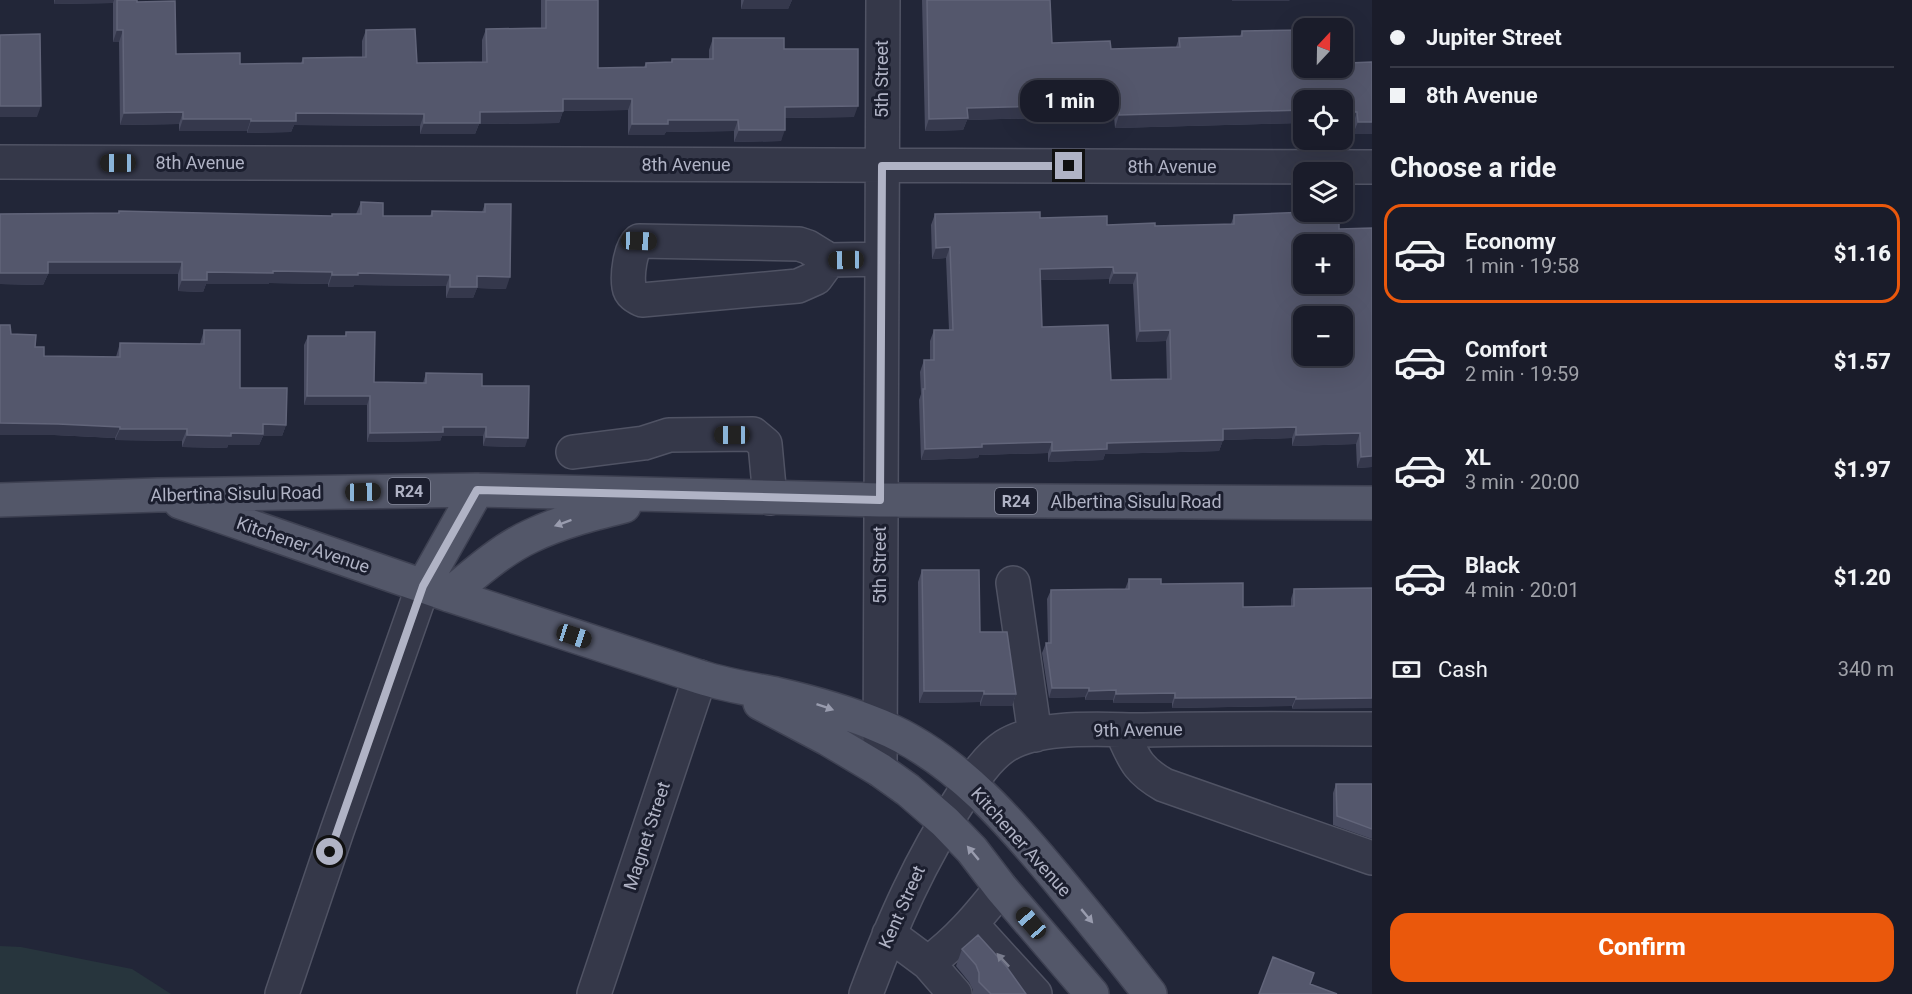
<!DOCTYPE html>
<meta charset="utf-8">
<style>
:root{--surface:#1a1c2a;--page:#232532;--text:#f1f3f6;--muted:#9fa1a8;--line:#383a47;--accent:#ea580c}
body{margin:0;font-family:Roboto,sans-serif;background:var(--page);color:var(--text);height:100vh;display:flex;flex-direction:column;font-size:22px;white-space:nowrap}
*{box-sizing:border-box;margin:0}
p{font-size:20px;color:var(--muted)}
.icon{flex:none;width:33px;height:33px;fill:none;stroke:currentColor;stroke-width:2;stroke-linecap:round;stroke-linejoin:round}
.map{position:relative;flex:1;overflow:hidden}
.drawer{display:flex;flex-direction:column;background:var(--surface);width:540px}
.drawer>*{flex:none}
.guide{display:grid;align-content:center;height:132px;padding:0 18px;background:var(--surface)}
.needle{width:39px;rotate:22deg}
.fabs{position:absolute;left:1293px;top:18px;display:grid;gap:12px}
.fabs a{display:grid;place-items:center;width:60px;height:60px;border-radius:12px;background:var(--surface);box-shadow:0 6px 24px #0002,0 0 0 2px var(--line);font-size:30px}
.end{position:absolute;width:27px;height:27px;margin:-14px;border:8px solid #b0b3c5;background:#111;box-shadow:0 0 0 3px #111}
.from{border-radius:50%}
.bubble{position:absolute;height:42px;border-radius:18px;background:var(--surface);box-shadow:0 6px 24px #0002,0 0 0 2px var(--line);font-size:20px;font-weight:800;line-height:42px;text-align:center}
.car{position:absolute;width:18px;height:36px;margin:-18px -9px;border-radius:8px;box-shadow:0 0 4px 2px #0007;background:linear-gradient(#222 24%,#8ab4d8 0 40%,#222 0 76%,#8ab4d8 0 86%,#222 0)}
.guide b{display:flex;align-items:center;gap:21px;height:57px;font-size:22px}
.guide b+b{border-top:2px solid var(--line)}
.guide i{width:15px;height:15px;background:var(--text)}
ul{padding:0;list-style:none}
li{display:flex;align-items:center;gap:18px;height:99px;margin:0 12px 9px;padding:0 6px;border:3px solid transparent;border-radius:18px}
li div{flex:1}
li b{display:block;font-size:22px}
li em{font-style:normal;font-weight:800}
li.selected{border-color:var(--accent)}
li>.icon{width:54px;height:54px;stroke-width:1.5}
h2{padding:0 18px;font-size:27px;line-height:72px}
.pay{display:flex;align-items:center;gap:15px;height:66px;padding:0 18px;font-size:22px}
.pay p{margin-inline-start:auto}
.button{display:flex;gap:12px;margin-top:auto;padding:12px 18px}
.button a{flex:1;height:69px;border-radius:18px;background:var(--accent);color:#fff;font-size:24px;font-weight:800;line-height:69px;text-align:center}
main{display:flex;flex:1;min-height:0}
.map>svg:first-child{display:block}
.green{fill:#27353d}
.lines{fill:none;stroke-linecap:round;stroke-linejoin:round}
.minor-casing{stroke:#505364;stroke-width:36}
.major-casing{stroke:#3e4152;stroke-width:36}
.minor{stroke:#353849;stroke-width:33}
.major{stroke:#535769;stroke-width:33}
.wall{fill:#494c61;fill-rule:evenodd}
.shaded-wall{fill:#35384c}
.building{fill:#54576c;stroke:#62657a;stroke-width:1.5;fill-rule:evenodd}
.oneway{fill:#999cae}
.oneway2{fill:#797c8d}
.route{stroke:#b0b3c5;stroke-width:8}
.labels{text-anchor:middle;stroke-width:6;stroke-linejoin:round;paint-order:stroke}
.shield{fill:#1b1e2e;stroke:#838698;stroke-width:1.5}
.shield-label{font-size:16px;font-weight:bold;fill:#b0b3c5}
.street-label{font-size:18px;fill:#b0b3c5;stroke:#1b1e2e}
</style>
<main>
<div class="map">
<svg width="1372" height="994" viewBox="0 0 1372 994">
<rect width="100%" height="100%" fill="#222638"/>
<path class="green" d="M0,946L21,947L132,969L171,994H0Z"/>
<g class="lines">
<g class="minor-casing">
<path id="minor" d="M0,162L1372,167
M829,260L816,278L798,286L642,300C636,297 630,294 629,287C627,275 630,248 639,241L799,244L808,247L829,260L882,259
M573,452L644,443L669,435L753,434L765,444L770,498
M1013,583L1035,735
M1121,730C1134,758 1136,769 1164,785L1372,858
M880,770L883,0
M972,925L1035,994
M889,934L928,963C959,940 977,918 1001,888
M928,963L955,994
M282,994L337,831L423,586
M594,994L700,677
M866,994C892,924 920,860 961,798C973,780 987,758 1005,746C1040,724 1104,730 1144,730C1220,728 1296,729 1372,729"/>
</g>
<g class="major-casing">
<path id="major" d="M0,500L158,495L477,490L880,500L1372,503
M180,502L449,595L700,677C725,685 750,689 776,694C811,702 847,712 880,726C956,757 1013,825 1064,887C1093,922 1122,958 1150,994
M423,586L477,490
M449,595C474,574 501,550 531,536C560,522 592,514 624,506
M760,703L828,739L880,770L908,790L945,822L972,850L1001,888L1092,994"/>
</g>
<use href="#minor" class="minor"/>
<use href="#major" class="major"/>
</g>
<path class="wall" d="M54,0H137V2L176,54L240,64L301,63L303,58L362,57V41L366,30L417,63L482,62V40L486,29L541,28V0H598V68L644,67L646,63L671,62L672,59H709V50L713,38L784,49L854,117L785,118L781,141L734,142V131L666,132L664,135H628V110L563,111L559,123L479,124L475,134H420V126L294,125L291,132L247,133V131H179V124L120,125L119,42H113V3L54,4Z
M741,0H792L788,9H741Z
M922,0H1050L1052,43L1111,49L1176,47L1179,38L1240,36L1242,31L1348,63L1372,62V134H1353V124H1342V100H1304V125L1300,126V123L1115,128L1114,116L967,120L963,130L925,131Z
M361,202L383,216H430L432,211L482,212L485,204L506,289L477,288L473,298H446V286L354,285L353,287H328V284L269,283L268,284H206L203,292L178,291V274H48L43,285L0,284L118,213L119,211L332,216V214H356Z
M935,214L1040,218L1107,225L1155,226L1231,224L1234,215L1339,229L1372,467L1357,468L1356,444L1292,446V438L1223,440L1219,451L1105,454L1103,460L1048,462V453L979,455L978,458L921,460L919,400L921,394L920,372L924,360H930V341L934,330H949L946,258L932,259L931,225ZM1109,279V284H1133L1136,342L1166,341L1167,379L1111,380L1042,327L1040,280Z
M0,325L11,334L35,347L44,356L116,357L120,343L200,344L204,330L240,388L286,425L282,436H263L259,445H228L227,448L182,447V441L115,440V438L54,435H0Z
M346,332L374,382L423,383L426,373L482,386L525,447L483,446V436H442L440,441L367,442V405H304V345L308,336H345Z
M922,570L980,632L1016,694L1012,706H980V702L919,703L918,582Z
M1129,579L1161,584L1243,607L1291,606V599L1294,589L1372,588L1292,709V706L1172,708V703H1113V700H1085V697L1049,698L1042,653L1046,643H1048L1047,599L1051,590L1125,589Z
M1336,784H1372V839L1333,825V793Z
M962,949L1026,994H973V990L969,982L956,966Z"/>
<path class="shaded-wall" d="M55,0H114L113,3L54,4Z
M744,0H792L788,9H741Z
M1232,0H1290L1289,1H1232Z
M117,30H123L119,42H113Z
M563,99H632L628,110L558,111Z
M1119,104L1114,116L967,120L963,130L925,131L929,119L967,108Z
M0,106H41L37,117H0Z
M858,106L854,117L781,118L785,107Z
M1304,110V113L1300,123L1115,128L1119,115Z
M563,111L559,123L479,124L475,134H420L424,123L480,112Z
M183,112L179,124L120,125L124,113Z
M1342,112H1357L1353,124H1342Z
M296,113L424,114L420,126L294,125L291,132L247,133L251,121Z
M1304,117V125L1300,126Z
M183,119H251L247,131H179Z
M668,120H738L734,131L666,132L664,135H628L632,124Z
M1358,122H1372V134H1353Z
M739,130H785L781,141L734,142Z
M950,247L946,258L932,259L936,248Z
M48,262H182L178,274H48L43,285L0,284V273Z
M1113,267L1109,279L1036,280L1040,269Z
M273,271L332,272L328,284L269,283L268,284H206L203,292L178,291L182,280L207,272Z
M358,273L450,275L446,286L354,285L353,287H328L332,275Z
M1114,273H1137L1133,284H1109Z
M477,276L510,277L506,289L477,288L473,298H446L450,287Z
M1170,330L1166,341L1136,342L1140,331Z
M307,396H370L367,405H304Z
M0,423L58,424L120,427L115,438L54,435H0Z
M263,424L286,425L282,436H263L259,445H228L227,448L182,447L187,435L231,433Z
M443,427H486L483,436H442L440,441L367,442L370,433Z
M1296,427L1292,438L1223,440L1219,451L1105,454L1103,460L1048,462L1052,451L1223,429Z
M120,429H187L182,441L115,440Z
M1360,433L1356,444L1292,446L1296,435Z
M486,437L528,438L525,447L483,446Z
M1052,442L1048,453L979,455L978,458L921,460L925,449L982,444Z
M1372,456V467L1357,468L1361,457Z
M1052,688H1089L1085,697L1049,698Z
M1116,690L1113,700H1085L1089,691Z
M924,691H984L980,702L919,703Z
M1175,693L1172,703H1113L1116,694Z
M984,694H1016L1012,706H980Z
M1296,697L1292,706L1172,708L1175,698Z
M1372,698V708L1292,709L1296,699Z"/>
<path class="building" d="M117,0H137V2L175,1L176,54L240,53V64L303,63V58L366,57V30L415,29L417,63L487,62L486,29L546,28V0H598V68L646,67V63L672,62V59H713V38H784V49H858V106L785,107V130H739L738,120H668V124H632V99H563V111L480,112V123H424V114L296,113V121H251V119H183V112L124,113L123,30H117Z
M927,0H1050L1052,43L1110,41L1111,49L1180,47L1179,38L1242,36V31L1304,30V68H1342V30H1347L1348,63L1372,62V122H1358L1357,112H1342V100H1304V110L1119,115V104L967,108L968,118L929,119Z
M40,34L41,106H0V35Z
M361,202L383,203V216H432V211L485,212V204H511L510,277L477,276V287H450V275L358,273V275H332V272L273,271V273L207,272V280H182V262H48V273H0V214L119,213V211L332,216V214H361Z
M1040,212V218L1107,216V225L1155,223V226L1234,224V215L1308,212H1339V229L1372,228V456L1361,457L1360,433L1296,435V427L1223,429V440L1107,443V449L1052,451V442L982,444V447L925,449L923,389H925L924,360H934V330H953L950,247L936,248L935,214ZM1304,244H1342V284H1304ZM1113,267L1114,273H1137L1140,331L1170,330L1171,379L1111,380L1108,325L1042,327L1040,269ZM1304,316H1342V356H1304Z
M0,325H10L11,334L36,335L35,347H44V356L120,357V343L204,344V330H240V388H287L286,425L263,424V434L231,433V436L187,435V429H120V427L58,424L0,423Z
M346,332H375L374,382L426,383V373L482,374V386H529L528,438L486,437V427H443V432L370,433V396H307L308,336H346Z
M922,570H979L980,632H1007L1016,694H984V691H924Z
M1129,579H1161V584L1243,583V607L1294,606V589L1372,588V698L1296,699V697L1175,698V693L1116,694V690L1089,691V688H1052L1046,643H1051V590L1129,589Z
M1336,784H1372V829L1337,816Z
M978,935L1006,966L1026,994H991L979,982V973L976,965L962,949Z
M1273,957L1314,973L1310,984L1337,994H1259Z"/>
<defs><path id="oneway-solid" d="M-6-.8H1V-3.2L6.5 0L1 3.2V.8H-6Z" transform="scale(1.5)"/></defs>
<g class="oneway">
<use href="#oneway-solid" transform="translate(563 523) rotate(160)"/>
<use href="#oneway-solid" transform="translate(825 707) rotate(19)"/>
<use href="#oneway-solid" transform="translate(973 853) rotate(-130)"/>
<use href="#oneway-solid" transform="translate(1087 916) rotate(50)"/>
</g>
<use class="oneway2" href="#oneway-solid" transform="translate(1003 960) rotate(-133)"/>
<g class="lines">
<path class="route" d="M330,852L423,586L477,490L880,500L882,166H1069"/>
</g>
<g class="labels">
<g class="shield">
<rect x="388" y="478" width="42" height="26" rx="4.5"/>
<rect x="995" y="488" width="42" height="26" rx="4.5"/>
</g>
<g class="shield-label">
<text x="409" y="497">R24</text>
<text x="1016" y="507">R24</text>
</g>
<g class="street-label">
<text transform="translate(882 79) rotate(-90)" y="6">5th Street</text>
<text x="200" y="169">8th Avenue</text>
<text x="686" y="171">8th Avenue</text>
<text x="1172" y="173">8th Avenue</text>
<text transform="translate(236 494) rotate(-1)" y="6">Albertina Sisulu Road</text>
<text x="1136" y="508">Albertina Sisulu Road</text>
<text transform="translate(303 545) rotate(19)" y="6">Kitchener Avenue</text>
<text transform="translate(880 565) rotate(-90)" y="6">5th Street</text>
<text transform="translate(1138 730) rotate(-1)" y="6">9th Avenue</text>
<text transform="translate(647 836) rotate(-72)" y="6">Magnet Street</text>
<text transform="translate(1021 842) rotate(48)" y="6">Kitchener Avenue</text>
<text transform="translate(902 907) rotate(-66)" y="6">Kent Street</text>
</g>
</g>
</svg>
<div class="fabs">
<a><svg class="needle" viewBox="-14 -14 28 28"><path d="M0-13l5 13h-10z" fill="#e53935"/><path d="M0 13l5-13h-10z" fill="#9fa1a8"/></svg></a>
<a><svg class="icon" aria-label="locate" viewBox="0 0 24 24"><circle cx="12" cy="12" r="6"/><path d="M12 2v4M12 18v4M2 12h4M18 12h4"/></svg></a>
<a><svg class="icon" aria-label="layers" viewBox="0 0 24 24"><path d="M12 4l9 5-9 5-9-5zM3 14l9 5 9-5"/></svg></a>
<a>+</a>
<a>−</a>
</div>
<i class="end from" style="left:330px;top:852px"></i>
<i class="end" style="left:1069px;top:166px"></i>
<div class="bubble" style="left:1020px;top:80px;width:99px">1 min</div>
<i class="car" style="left:118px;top:163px;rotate:270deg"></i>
<i class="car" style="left:639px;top:241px;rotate:92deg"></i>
<i class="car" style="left:846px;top:260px;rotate:269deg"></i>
<i class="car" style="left:732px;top:435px;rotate:270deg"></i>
<i class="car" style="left:363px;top:492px;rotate:89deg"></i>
<i class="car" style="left:574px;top:636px;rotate:108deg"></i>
<i class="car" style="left:1031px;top:923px;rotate:319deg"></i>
</div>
<section class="drawer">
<div class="guide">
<b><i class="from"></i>Jupiter Street</b>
<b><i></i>8th Avenue</b>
</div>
<h2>Choose a ride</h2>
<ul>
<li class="selected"><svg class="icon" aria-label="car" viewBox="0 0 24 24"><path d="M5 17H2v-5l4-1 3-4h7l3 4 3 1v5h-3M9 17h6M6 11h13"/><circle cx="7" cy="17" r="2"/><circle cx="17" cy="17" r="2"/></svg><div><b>Economy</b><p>1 min · 19:58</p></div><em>$1.16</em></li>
<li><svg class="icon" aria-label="car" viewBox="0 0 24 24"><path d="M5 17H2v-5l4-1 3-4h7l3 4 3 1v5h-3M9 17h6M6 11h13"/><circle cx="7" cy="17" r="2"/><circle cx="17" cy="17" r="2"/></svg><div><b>Comfort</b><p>2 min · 19:59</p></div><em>$1.57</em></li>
<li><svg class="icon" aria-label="car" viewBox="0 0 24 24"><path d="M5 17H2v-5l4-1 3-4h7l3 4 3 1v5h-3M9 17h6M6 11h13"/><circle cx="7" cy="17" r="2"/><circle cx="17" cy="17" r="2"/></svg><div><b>XL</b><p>3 min · 20:00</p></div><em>$1.97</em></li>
<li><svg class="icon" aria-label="car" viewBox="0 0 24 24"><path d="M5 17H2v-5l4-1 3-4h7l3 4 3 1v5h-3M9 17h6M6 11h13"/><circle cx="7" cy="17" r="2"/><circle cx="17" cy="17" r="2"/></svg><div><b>Black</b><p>4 min · 20:01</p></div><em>$1.20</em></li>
</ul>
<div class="pay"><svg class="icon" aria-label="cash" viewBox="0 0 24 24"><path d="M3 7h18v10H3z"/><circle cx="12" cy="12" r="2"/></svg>Cash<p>340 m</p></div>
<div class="button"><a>Confirm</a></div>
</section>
</main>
